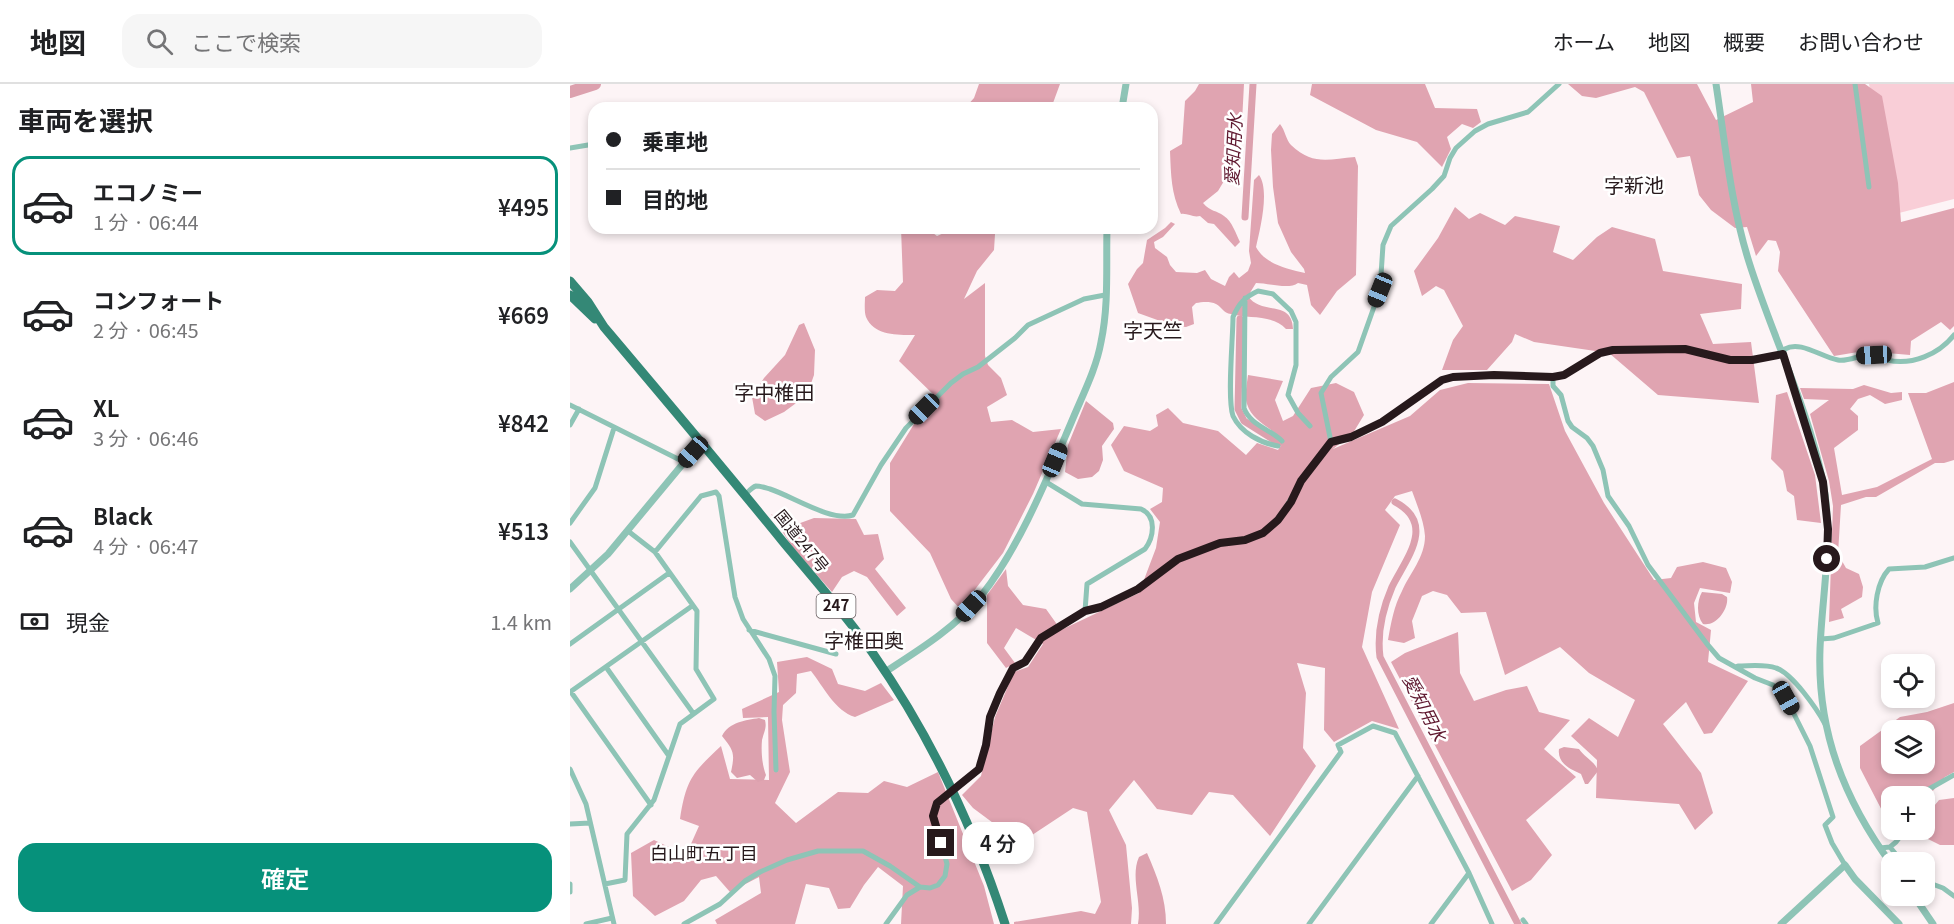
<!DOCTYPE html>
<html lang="ja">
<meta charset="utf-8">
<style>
:root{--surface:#fff;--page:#f6f6f6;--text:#202124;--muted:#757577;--line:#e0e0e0;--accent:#06917b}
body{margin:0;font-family:Georgia,"Noto Sans JP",serif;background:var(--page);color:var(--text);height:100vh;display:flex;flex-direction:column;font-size:22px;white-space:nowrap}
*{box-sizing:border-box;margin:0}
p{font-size:20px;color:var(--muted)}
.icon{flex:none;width:33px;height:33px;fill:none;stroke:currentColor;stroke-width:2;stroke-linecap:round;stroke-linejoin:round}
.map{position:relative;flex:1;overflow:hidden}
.panel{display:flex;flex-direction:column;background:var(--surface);width:570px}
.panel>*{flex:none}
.hud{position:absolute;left:18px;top:18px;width:570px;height:132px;border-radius:18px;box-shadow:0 3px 9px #0003;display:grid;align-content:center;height:132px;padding:0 18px;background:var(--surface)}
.controls{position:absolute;left:1311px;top:570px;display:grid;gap:12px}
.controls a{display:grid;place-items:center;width:54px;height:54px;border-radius:12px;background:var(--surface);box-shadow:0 3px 9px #0003;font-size:30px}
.end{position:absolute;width:27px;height:27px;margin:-14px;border:8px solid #27191c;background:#fff;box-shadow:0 0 0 3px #fff}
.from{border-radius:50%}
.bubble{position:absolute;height:42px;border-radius:18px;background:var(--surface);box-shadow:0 3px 9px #0003;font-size:20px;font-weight:600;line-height:42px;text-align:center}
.car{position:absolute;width:18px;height:36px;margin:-18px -9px;border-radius:8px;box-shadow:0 0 4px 2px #0007;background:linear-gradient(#222 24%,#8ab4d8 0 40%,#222 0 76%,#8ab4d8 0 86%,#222 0)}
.hud b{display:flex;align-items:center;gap:21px;height:57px;font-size:22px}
.hud b+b{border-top:2px solid var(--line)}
.hud i{width:15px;height:15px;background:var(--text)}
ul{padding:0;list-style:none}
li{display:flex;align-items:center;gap:18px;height:99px;margin:0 12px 9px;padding:0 6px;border:3px solid transparent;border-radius:18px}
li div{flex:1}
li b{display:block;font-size:22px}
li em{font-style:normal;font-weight:600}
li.active{border-color:var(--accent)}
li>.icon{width:54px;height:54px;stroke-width:1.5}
h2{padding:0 18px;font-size:27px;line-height:72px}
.pay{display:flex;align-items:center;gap:15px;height:66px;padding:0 18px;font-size:22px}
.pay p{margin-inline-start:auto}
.action{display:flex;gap:12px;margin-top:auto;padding:12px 18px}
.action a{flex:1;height:69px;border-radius:18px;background:var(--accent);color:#fff;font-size:24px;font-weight:600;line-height:69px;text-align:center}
header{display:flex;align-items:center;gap:36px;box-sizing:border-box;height:84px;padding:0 30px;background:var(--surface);border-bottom:2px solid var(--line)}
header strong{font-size:28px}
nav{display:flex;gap:33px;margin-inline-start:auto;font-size:21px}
.search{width:420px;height:54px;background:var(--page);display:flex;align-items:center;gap:15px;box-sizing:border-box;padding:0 21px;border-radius:18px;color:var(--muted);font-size:22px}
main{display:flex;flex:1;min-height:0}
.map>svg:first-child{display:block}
.green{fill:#f9ced7}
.forest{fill:#e0a4b1;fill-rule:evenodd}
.water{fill:#dca1ae}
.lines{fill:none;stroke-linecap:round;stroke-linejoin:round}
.canal{stroke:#dca1ae;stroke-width:7}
.river{stroke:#dca1ae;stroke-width:12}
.minor{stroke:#8ec4b6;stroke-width:5}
.tertiary{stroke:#8ec4b6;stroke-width:7}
.trunk{stroke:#348876;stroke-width:9}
.route{stroke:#27191c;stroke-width:8}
.labels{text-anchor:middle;stroke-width:5;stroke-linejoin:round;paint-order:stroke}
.shield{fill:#fff;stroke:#685e60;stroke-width:1.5}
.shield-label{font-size:15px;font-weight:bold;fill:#27191c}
.street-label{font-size:16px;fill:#27191c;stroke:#fff}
.water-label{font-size:18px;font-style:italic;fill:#601a31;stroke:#fff}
.neighbourhood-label{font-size:18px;fill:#27191c;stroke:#fff}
.quarter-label{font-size:20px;fill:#27191c;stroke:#fff}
</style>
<header>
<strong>地図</strong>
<div class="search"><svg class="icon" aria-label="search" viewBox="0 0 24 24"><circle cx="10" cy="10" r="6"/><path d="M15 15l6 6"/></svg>ここで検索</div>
<nav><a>ホーム</a><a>地図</a><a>概要</a><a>お問い合わせ</a></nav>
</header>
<main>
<section class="panel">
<h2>車両を選択</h2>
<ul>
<li class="active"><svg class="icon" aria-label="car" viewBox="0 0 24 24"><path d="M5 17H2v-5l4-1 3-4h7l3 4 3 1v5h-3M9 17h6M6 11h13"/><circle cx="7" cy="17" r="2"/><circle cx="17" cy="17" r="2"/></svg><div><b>エコノミー</b><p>1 分 · 06:44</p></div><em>¥495</em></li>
<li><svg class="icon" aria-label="car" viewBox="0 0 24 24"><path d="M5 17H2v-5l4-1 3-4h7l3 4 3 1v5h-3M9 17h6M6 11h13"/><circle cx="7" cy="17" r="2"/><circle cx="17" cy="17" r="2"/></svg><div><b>コンフォート</b><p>2 分 · 06:45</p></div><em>¥669</em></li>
<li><svg class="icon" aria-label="car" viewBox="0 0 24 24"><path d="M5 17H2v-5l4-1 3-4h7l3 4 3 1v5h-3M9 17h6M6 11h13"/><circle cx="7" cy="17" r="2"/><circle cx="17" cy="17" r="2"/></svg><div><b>XL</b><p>3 分 · 06:46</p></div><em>¥842</em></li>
<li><svg class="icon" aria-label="car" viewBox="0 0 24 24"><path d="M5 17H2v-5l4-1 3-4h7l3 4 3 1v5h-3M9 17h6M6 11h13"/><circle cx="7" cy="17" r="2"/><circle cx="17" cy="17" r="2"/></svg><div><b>Black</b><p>4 分 · 06:47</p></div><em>¥513</em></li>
</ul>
<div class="pay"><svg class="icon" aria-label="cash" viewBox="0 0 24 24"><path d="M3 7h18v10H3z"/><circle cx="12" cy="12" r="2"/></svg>現金<p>1.4 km</p></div>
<div class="action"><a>確定</a></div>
</section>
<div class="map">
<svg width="1384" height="840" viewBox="0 0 1384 840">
<rect width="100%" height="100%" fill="#fdf4f6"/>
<path class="green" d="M1299,0H1384V115L1321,131Z"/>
<path class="forest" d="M409,0H490L483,19L485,24H472L466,21V24H395L404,14Z
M629,0H674L671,57L663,66L654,97L648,107L633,119C641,128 646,126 654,132C662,137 666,150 670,158L665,163L644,140L638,139L630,132C623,134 618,129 611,130C601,109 601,91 600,67L612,60L615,17L625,7Z
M742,0H855L865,24L907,25L911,38L903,44L892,40L877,53L881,65L872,83L847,58L806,46L740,11Z
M998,0H1127L1146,36L1183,18L1181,0H1295L1312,12L1328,99L1331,138L1384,124V242L1380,246L1371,238L1341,257L1340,271L1294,267L1264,272L1208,187L1210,168L1206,157L1198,156L1186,172L1177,143L1165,144L1141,126L1129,111L1120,72L1107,74L1074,8L1065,3L1026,14L1012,12Z
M710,40C715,46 716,56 721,61C743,82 759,75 785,73L788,82L786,191L767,207L750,231L741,221L737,201L728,199C719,206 698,199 686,199L678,212C691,232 722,215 723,245H716C703,230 678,235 661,230C653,229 652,223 646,220C640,217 632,218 626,219L622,223L624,240L616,243L604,242L568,229L558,200L567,185L573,179L577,156L595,144L601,138L605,140L593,153L584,158L585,164L597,173L600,181L606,188L627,189L635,186L641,195L655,202L659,193L664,188L669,194L678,187L681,179L679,167L684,96L689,91C700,106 690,146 686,163C695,180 717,185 735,189L734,185L721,168L708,139L703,103L701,66L702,50Z
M885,123L899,135L910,129L935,141L945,132L990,142L983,168L1003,176L1027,153L1042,143L1085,155L1093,187L1172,200L1171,225L1130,230L1143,260L1181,258L1189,319L1088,311L1039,269L964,258L945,250L942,258L917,286H872L883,256L893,242L874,206L866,202L852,212L844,187L868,154Z
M331,144H356L367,152L385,144H421L425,150L424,166L407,187L394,215L415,199V272L418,281L431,294L437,311L417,323L421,338L442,336L463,348L491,345L463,410L433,469L390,525L381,515L360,469L320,427V379L349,332L368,315L329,277L345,251C328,251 304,252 296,233C294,227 295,218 295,213L307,206L325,207L333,198Z
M234,239L245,266L244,291L237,311L214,328L195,337L185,330L182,313L194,294L215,271L229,241Z
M678,291L713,297L705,316L713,337L723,332L741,304L766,299L784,308L794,331L783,349L763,365L840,332L870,306L898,299L979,300L995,347L1034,419L1084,496L1101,494L1107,483L1133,478L1156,484L1162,498L1160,509L1130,504L1124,519L1126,538L1141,546L1138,578L1178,597L1142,649L1134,650L1116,618L1093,640L1131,689L1143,729L1125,746L1109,720L1026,714L1027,676L1001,652L1019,634L1048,653L1065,616L1019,589L990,563L935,591L916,528L891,529L877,511L863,507L852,512L842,537L845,554L834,559L818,556C821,539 824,522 832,507C840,489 855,473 855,452C854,437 847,421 842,407L825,412L815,426L830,441L802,508L792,563L829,645L802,637L764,658L754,646L755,584L727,579L736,609L733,664L746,682L700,752L663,711L639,708L622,731L587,725L564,696L539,726L556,761L562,824L561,840H444V838L511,827L525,830L531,818L517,728L503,724L450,759L403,724L392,711L411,692L425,633L444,588L458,583L473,560L446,544L434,564L445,579L436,584L417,559V511L436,485L438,502L453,521L476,525L491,546L569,509L586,464L590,438L580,425L592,418L593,404L554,387L541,361L554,342L580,347L588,342L586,331L598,324L613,339L648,347L676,371L687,359L708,366L714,357C702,344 682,337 677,320C674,312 677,300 678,291Z
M1384,298V376L1374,379H1365L1306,413H1296L1271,421L1268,470L1276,484L1289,490L1293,503L1292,513L1271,525L1274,534L1259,538L1263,422L1259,397L1240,330L1259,316L1234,315L1230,304L1283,305L1294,301L1321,309L1332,308V316L1315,320L1300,311L1288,315L1280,325L1288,332V346L1264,364L1272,411L1307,403L1362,375L1338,309H1356Z
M1217,308L1245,391L1251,439L1227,436L1224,412L1217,407L1213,387L1201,375L1206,311Z
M201,430L222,442L244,434L286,435L294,451L308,450L314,475L305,485L336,524L327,532L297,493L284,487L272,493L262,508L223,464Z
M888,548L890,589L904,617L936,606L957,602L969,628L1000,636L974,665L1006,693L956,736L982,771L961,796L942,807L821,578L835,569Z
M237,573L262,585L268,600L295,607L311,599L324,616L285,633C265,627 253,602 241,587L227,590L226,609L213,621L212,636L220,688L205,719L226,739L268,708L298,709L314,697L337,703L368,688L414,802L424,840H331L333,802L308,783L294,801L280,824L268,825L259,804L236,800L225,840H147L145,836L191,809L189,793L160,808L146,792L131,796L114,817L85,832L63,812L61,769L84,756L116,771L129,742L110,735C116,696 122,689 151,662L160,695L199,696L198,633L173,634L172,625L209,608L207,578Z
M1384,619V688L1375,693L1355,716L1354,712H1322L1321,744L1290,684V662L1330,633L1357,628ZM1322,646H1354V680H1322Z
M1384,714V761H1370L1340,746H1354L1355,733L1369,716Z"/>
<path class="water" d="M516,317L543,339L544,345L532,362L533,376L529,387L522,393L508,395L495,388L498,361Z
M1132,508L1152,510L1157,513C1159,525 1146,543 1133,540C1126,531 1127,517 1132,508Z
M189,634L195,636C197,644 194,648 192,656C191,667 192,681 196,691L194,696L188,698L180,691L167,694L161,688C165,669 164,667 152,652C159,638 176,636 189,634Z
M994,663L1009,665C1015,674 1025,677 1028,687L1018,700H1015L1011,690C1000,685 987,679 989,665Z
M577,769C587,792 596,814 596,840H568C572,817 560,793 569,773Z"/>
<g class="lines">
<path class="canal" d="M675,133L683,0
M670,235L668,325L674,337L709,359
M825,418C867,440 835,476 822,503C813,524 807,550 810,573L948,840"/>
<path class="river" d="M0,8L25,0"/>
<path class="minor" d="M1285,0L1299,103
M0,64L24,60
M675,214L674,324C680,341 700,345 712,357
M983,293V302L991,311L998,337L1002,343L1017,354L1023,362L1033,386L1038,412L1059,442L1078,481L1137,560L1149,574L1185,594L1203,601L1216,614L1240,662L1263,733L1255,741L1262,759L1275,781
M0,321L114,378
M0,341L9,325
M761,358L751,309L761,293L788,268L810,206L813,161L821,142L862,105L874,92L880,74L886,64L905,47L918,40L958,28L989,0
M708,362C691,359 671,349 663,332C657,315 663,254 663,233C669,219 675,213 688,207L703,210L721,227L726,238V281L718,311L728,329L740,342
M476,398L512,420L571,425C587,432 584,453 575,465L517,500L515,527
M175,411C178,408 182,403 186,402C190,402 196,404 200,405C222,412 261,438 283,431L311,381L336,344L381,299L393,290L408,283L445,254L458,241L514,215L535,211
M0,439L25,404L44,344
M0,458L123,629
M85,468L131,412L146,408L149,412L165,513L173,535L199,575L205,592L204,628L206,686
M179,546L266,570
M1251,555L1264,554L1308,539C1303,523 1307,498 1319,485L1355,483L1384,474
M0,560L99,489
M1168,582C1180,582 1195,580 1206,584C1222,589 1247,625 1255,640
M36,583L99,672
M0,608L122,522
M1,608L81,721
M0,685L16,720L44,840
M1354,725L1358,720L1359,705L1384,691
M0,740L20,739
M1320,763L1326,758L1335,746
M1310,764L1320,763L1332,778
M1354,797L1373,804L1384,812
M0,800V808
M35,800L55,796L57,750L84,716L110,640L144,615L126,585L127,527L85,468L58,447
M953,836L956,840
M16,840L42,834
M114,840L150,820L175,797L190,788L217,776L248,767H293L320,782L350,803L360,804L368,801L375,792L377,780L363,728L367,719L409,685L416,661L420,633L430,609L443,584L455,578L471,554L515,527L531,523L568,505L608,475L650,459L675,456L693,449L708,436L735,392L761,358L781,353L812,338L872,296L883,293L924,291L983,293L994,291L1030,269L1043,265H1115L1160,276H1182L1213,270L1215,265C1230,256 1251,273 1268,276C1280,278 1292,269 1304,271C1309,272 1313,275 1317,276C1342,282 1369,270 1384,251
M316,840L337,811L350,803
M646,840L771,668L768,661L803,642L825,649L899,789L922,840
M739,840L848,692
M861,840L899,789"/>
<path class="tertiary" d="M1146,0C1155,59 1161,121 1179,178C1202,251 1238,323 1253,398C1264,454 1252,510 1250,565C1247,647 1274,716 1322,781
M552,24L556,0
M0,505L38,470L131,358
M315,588C349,566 385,544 411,512C449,464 477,395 501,339C512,312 526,286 531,258C539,221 536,181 537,144
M1344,812L1363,840
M1211,840L1275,781L1285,795L1329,840"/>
<path class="trunk" d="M0,197L18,218L34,243C94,314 155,386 214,459C244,495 275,530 302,568C360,651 404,744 435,840
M0,211L25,235"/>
</g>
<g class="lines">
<path class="route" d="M371,759L363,732L367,719L409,685L416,661L420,633L430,609L443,584L455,578L471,554L515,527L531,523L568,505L608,475L650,459L675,456L693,449L708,436L721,418L731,397L761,358L781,353L812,338L872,296L883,293L924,291L983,293L994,291L1030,269L1043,266L1115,265L1160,276H1182L1213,270L1253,398L1258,445L1257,475"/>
</g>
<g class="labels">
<rect class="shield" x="246.5" y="510" width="39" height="24" rx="4.5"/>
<g class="shield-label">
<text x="266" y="527">247</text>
</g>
<g class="street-label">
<text transform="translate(232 457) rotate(51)" y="6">国道247号</text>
</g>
<g class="water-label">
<text transform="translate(664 66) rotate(-87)" y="6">愛知用水</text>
<text transform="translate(854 624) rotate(63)" y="6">愛知用水</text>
</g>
<g class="neighbourhood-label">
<text x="134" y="776">白山町五丁目</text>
</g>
<g class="quarter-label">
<text x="1064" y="109">字新池</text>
<text x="583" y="254">字天竺</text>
<text x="204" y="316">字中椎田</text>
<text x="294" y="564">字椎田奥</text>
</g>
</g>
</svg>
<div class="controls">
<a><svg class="icon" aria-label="locate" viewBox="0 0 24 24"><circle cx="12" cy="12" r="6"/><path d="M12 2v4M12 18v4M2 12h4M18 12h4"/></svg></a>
<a><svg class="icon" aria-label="layers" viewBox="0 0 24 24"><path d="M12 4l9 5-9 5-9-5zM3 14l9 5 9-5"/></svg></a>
<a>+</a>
<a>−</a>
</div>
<i class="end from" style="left:1257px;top:475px"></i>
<i class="end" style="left:371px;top:759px"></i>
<div class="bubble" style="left:392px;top:738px;width:72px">4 分</div>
<i class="car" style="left:810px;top:206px;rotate:202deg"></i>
<i class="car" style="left:1304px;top:271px;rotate:267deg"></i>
<i class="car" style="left:354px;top:325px;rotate:225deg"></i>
<i class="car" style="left:123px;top:368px;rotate:222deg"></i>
<i class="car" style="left:485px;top:376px;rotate:23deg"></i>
<i class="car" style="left:401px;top:522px;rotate:223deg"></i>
<i class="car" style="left:1216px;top:614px;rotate:151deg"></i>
<div class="hud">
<b><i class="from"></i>乗車地</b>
<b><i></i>目的地</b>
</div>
</div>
</main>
